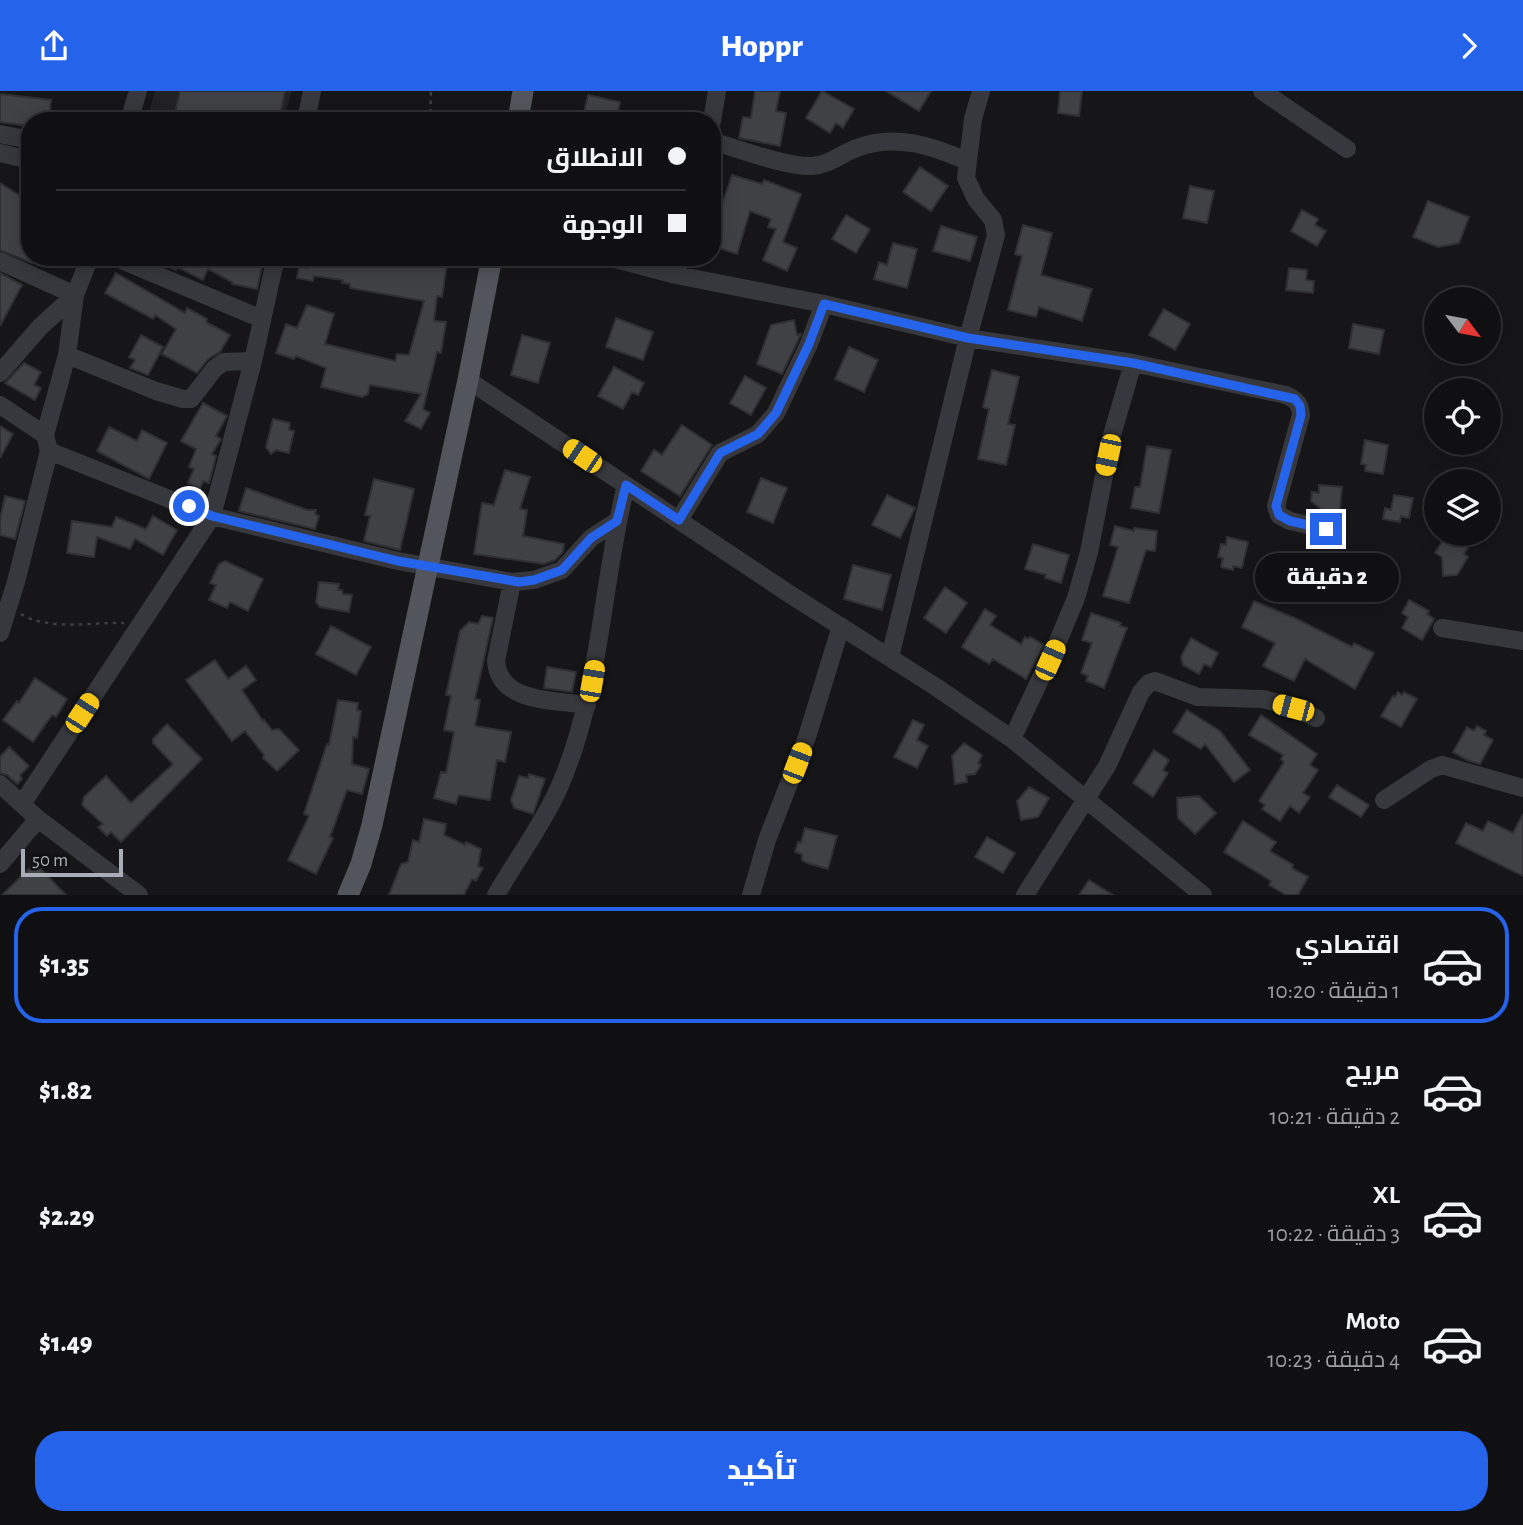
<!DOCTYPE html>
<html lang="ar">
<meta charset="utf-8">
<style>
:root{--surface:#101012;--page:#1e1e20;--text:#f1f3f6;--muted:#9c9d9f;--line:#303032;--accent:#2563eb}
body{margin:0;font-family:"Alegreya Sans",Cairo,sans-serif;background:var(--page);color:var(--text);direction:rtl;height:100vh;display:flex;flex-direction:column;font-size:26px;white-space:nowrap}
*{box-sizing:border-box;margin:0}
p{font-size:23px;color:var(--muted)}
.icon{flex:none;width:38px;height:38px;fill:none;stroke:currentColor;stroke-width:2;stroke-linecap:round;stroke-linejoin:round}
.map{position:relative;height:804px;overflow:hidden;direction:ltr}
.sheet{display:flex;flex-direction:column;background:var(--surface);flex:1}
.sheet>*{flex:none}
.guide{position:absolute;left:21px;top:21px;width:700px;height:154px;border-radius:28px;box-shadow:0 4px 18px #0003,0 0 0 2px var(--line);direction:rtl;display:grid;align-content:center;height:154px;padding:0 35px;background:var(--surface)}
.needle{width:46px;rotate:122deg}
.controls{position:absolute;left:1424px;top:196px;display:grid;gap:14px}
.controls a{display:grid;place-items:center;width:77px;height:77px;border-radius:50%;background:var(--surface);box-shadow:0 4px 18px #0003,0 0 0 2px var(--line);font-size:35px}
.scale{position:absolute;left:21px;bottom:18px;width:102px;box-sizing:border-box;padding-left:7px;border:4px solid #a8adb8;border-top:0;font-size:19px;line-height:24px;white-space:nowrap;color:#a8adb8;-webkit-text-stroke:5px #111113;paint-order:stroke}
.end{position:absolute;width:32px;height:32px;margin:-16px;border:9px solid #2563eb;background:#fff;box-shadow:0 0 0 4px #fff}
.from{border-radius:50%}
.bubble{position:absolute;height:49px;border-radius:24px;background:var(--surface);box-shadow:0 4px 18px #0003,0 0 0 2px var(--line);font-size:23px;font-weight:800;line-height:49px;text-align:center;direction:rtl}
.car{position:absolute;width:21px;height:42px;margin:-21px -10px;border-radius:9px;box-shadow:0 0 5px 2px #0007;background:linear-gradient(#f5c518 24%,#345 0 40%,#f5c518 0 76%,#345 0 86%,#f5c518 0)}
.guide b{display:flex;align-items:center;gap:24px;height:66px;font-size:26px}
.guide b+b{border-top:2px solid var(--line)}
.guide i{width:18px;height:18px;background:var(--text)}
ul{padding:12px 0 0;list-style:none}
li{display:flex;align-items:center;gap:21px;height:116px;margin:0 14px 10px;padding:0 21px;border:4px solid transparent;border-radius:28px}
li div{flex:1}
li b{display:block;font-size:26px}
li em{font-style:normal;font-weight:800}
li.current{border-color:var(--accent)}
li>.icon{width:63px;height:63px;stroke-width:1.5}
.button{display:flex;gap:14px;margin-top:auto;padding:14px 35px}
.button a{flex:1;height:80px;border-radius:28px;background:var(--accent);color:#fff;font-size:28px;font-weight:800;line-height:80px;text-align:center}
header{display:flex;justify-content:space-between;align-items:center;height:91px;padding:0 35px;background:var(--accent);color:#fff;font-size:32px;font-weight:800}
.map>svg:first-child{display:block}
.built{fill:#222225}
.building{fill:#404145;stroke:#303034;stroke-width:2}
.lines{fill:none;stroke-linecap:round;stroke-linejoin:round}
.path{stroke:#3d3f44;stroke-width:2.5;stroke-dasharray:3.5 5;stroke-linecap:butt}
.minor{stroke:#37383d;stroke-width:18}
.major{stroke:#53555c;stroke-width:21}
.route{stroke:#2563eb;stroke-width:9}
</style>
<header><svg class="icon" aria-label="forward" viewBox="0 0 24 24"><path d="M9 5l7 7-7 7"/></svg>Hoppr<svg class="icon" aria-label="share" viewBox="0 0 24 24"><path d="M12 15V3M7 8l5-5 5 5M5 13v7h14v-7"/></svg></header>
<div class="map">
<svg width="1523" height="804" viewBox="0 0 1523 804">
<rect width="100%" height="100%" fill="#161618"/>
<path class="built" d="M155,0H292L283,30H147Z"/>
<path class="building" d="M180,0H285L279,30H173Z
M755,0H780L776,20L786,22L780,55L739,47L743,26L751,27Z
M822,0L854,18L843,37L836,32L830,42L806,27Z
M886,0H931L919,20Z
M1060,0H1082L1079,25L1058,22Z
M0,3L51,9L50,20L70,23V30H30V35L0,31Z
M588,4L620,11L616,30H582Z
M920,76L948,95L931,120L903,101Z
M732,84L762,93L764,89L801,103L783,151L797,157L787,180L763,169L776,138L768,136L771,128L750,120L737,163L712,155V143Z
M0,92L30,111V166H35L32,172L0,159Z
M1190,95L1214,100L1207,132L1183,127Z
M1428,110L1469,126L1459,152L1438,156L1413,146Z
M1302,119L1318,128L1315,134L1326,140L1317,155L1291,140Z
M846,124L870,138L856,162L832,148Z
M1023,134L1052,142L1041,184L1092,198L1082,230L1039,216L1036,226L1008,219L1022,165L1015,163Z
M941,135L977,146L970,170L933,160Z
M893,152L917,158L907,197L874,188L879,171L887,174Z
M147,166H264L257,198L232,193V191L208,178L203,189L177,176L176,179Z
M310,166H373L372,168L403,173L404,166H448L442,206L437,205L434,230L446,231L441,262L437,261L423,318L430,322L421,338L405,330L421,303L370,294L368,303L362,306L321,296L326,277L296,265L294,268L276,262L286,233L297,237L307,214L334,223L325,253L395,270L397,263L409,264L424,210L350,197V193L342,192L343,189L314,185L313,190L297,187L299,176L308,177Z
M1289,177L1307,179L1306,189L1314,190L1313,202L1286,199Z
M0,182L22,194L0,235Z
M116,182L185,222L187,217L207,228L206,231L230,244L220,261L208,268L197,282L162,263L176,238L155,224L153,228L105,202Z
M1164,218L1190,233L1175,259L1149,244Z
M616,227L653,241L643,269L606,256Z
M794,229L797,244L801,243L782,283L757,273L771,234Z
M1353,233L1384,239L1379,263L1349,257Z
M141,244L163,256L148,284L130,277L135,269L129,266Z
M522,244L550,252L538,292L511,284Z
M849,256L878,269L864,301L835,288Z
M24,272L41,281L34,294L41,297L35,309L5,292Z
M614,276L644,292L638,304L632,301L623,318L598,305Z
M992,279L1019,286L1008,333L1015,334L1006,374L978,368L989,318L983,316Z
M745,285L766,297L751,324L730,312Z
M203,312L227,325L216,345L221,348L212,363L216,365L209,392L203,390L200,397L188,392L194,378L189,376L196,358L181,350Z
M273,328L290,332L289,339L294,340L289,362L276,359L271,363L266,356Z
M682,334L712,354L680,405L641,380L654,359L662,364Z
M0,335L13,343L0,367Z
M109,336L137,350L142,339L167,352L149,388L97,360Z
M1365,349L1388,354L1383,383L1365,380L1366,374L1361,373Z
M1147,355L1171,359L1159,422L1131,417L1135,396H1140Z
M505,379L530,386L520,418L527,419L523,445L564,453L563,461L555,469L544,473L474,463L482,412L494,414Z
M761,387L787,397L773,432L747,421Z
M374,388L414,398L400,459L364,450L370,425L365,424Z
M1319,394L1342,396L1339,427L1331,426L1311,410L1312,401L1319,402Z
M246,397L307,419H316L315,423L319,425L315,438L239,420Z
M887,404L915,417L900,447L872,434Z
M1394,404L1413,407L1409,427L1401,425L1400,431L1383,428L1385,417L1391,419Z
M5,405L25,410L15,448L0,444V429Z
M153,425L177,439L163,464L135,448L130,458L97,446L94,466L67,462L72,430L112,436L116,426L146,438Z
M1115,435L1134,440V437L1157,440L1155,460L1146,459L1129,512L1103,505L1118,456L1110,454Z
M1447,443H1453L1458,450L1468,456L1464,463L1468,466L1457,484L1443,485L1442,466L1435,462Z
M1227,446L1248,451L1242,477L1233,475V479L1221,476L1223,467L1218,466L1221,453L1226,454Z
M1033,453L1069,464L1061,492L1045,487L1046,484L1025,478Z
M225,470L263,488L248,520L230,511L227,517L209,509L216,494L210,492L219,473Z
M853,474L891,484L882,519L844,508Z
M1303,480L1323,484L1317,509L1291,503L1295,484L1302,485Z
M319,491L339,493L338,499H342L343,503L352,504L349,521L320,516L316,511Z
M945,496L967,512L946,542L924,527Z
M1409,509L1429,520L1427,523L1434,528L1422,549L1402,537L1408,526L1402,522Z
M1254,510L1297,528L1352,556L1354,552L1374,562L1355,598L1305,568L1294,590L1263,575L1275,552L1242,536Z
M985,518L996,525L990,534L1021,553L1025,546L1028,548L1030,546L1044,554L1026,588L993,568L989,573L962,556Z
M1091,522L1121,532L1120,535L1127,537L1104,597L1086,590L1088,585L1081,582L1092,552L1082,549Z
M482,525L493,527L475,608L480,609L475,635L511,641L505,671L497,669L490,709L459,704L456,713L434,707L441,681L446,682L454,641L444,639L451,605L446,604L460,540L469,531L478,533Z
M331,535L371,556L356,584L316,563Z
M1191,547L1218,562L1211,576L1204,573L1199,583L1183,574L1181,566Z
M215,569L228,588L246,575L256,589L242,599L263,630L264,629L272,639L279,638L299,659L277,680L263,667L264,664L245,640L232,650L186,589Z
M547,576L576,581L572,601L544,597Z
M35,587L67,608L56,626L52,624L33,651L3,629L17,610L19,612Z
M1398,601L1402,604L1404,601L1417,608L1401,636L1381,625L1393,605L1395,606Z
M338,609L358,612L357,619L361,620L357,647L353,646L352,673L369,678L362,703L347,699L330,746L333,747L316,783L288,769L309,725L304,723L327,653L329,654Z
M1187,619L1220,640L1250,679L1234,691L1205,653L1201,658L1173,641Z
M1261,624L1317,663L1310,674L1318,679L1303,702L1310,706L1299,722L1290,715L1280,730L1262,718L1265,714L1259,710L1284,671L1281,668L1283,664L1249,644Z
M913,629L924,634L917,649L928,655L917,677L894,666Z
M167,633L202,668L121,751L111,741L107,745L98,736L103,733L82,714L84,706L106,685L131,712L173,673L153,652V648Z
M1477,635L1486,640L1484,644L1493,649L1480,673L1467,669L1453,661L1467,636L1474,640Z
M964,652L982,664L978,672L981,674L975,683L966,684L967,691L955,693L952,665Z
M9,656L29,675L20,684L22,688L17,693L7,684L0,682V666Z
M1154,659L1169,669L1163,679L1168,682L1153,706L1133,692Z
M529,683L545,688L533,723L514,717L511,709L519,685L528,687Z
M1337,694L1369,714L1361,726L1329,706Z
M1029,696L1049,707L1038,726L1021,729L1017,710Z
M1199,705L1216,722L1195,743L1178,727L1177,707Z
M1523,723V785L1456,752L1466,732L1483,740L1488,730L1513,742Z
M424,728L446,733L444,744L465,754L466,751L481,758L478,775L483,777L476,790L472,788L464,804H389L401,773L408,771L413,749L419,751Z
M1243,730L1276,751L1270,760L1293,774L1292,777L1308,786L1298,804H1286L1269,794L1271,790L1224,761Z
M805,737L837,745L828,778L807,772L802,769V763L795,761L798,751L801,752Z
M987,746L1015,762L1003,782L975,766Z
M35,772L66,804H2Z
M1089,789L1113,804H1079Z"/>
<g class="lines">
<path class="path" d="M430,30L431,0
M21,523C48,540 92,531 124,532"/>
<path class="minor" d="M1262,0L1347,58
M129,30L138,0
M306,30L312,0
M712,30L717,0
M0,43L30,49
M712,50C738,58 787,76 812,75C830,74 842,62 857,57C895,42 932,55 967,70
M0,62L30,69
M114,166L262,228
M608,166L676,184L824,213L968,247L1133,272L1286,304C1297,309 1300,313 1301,324L1276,415L1279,424L1290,430L1326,438
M0,170L75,204L40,236L0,282
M676,184L680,166
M67,264L156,300L183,308H191L215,277L224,271L253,270
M468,289L791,504L936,596L1012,648L1203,804
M0,314L45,344
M49,360L212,425L398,470L512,491L534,489L562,479L591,447L617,430
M679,429L720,362L758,343L776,322L809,253L824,213
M512,491L496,570C499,612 554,609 587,614
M1442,537L1523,550
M0,542L16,491L49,360L45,344L67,264L75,204L90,166
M890,566L968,247L996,144L993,129L976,108L966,87L973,28L981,0
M1012,648L1056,555L1076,507L1089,461L1112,344L1133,272
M0,693L38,728L139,804
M1384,709L1431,678L1442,674L1523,697
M22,713L212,425L253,270L276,166
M0,773L38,728
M496,804C516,769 541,736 558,699C601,603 601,495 626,394
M751,804L767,749L807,646L841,535
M1025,804L1107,675L1141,601L1149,592L1155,590L1198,606L1263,608L1293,616L1316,627"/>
<path class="major" d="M518,30L523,0
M348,804L361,773L372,734L468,289L492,166"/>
</g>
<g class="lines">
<path class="route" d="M189,415L212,425L398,470L519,491L534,489L562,479L591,447L617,430L626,394L679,429L720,362L758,343L776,322L809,253L824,213L968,247L1133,272L1295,308L1300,315L1301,324L1276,415L1279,424L1290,430L1326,438"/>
</g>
</svg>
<div class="controls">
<a><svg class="needle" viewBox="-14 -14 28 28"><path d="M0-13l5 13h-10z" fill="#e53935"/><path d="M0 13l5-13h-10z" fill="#9c9d9f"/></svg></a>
<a><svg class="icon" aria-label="locate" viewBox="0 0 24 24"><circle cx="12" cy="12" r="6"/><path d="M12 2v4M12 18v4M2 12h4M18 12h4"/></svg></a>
<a><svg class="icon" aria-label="layers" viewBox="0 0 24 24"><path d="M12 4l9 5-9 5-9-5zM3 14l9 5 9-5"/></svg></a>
</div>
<div class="scale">50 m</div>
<i class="end from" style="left:189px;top:415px"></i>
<i class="end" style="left:1326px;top:438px"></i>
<div class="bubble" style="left:1255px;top:462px;width:144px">2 دقيقة</div>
<i class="car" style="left:1108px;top:364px;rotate:192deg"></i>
<i class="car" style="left:582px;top:365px;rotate:304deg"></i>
<i class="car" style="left:1050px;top:569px;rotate:24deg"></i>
<i class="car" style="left:592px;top:590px;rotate:10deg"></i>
<i class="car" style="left:1293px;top:617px;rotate:285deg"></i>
<i class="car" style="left:82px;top:622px;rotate:33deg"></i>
<i class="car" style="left:797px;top:672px;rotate:21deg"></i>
<div class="guide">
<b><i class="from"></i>الانطلاق</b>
<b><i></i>الوجهة</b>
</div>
</div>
<section class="sheet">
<ul>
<li class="current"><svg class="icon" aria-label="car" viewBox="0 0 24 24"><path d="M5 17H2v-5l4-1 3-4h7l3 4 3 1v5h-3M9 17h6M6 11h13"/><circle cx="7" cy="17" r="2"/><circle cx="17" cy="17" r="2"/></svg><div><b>اقتصادي</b><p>1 دقيقة · 10:20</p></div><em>$1.35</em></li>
<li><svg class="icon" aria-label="car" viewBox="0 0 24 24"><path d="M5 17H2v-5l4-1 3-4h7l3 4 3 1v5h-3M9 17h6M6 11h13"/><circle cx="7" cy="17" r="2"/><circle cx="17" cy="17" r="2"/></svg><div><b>مريح</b><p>2 دقيقة · 10:21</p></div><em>$1.82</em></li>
<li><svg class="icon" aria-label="car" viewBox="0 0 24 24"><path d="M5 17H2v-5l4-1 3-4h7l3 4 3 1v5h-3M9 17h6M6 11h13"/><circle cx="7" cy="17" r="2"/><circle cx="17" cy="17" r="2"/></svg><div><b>XL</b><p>3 دقيقة · 10:22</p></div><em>$2.29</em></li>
<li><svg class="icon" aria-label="car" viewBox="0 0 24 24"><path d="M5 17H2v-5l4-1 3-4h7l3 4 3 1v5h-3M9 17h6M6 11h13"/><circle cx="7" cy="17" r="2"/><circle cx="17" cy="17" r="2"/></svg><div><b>Moto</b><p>4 دقيقة · 10:23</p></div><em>$1.49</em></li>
</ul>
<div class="button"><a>تأكيد</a></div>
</section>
